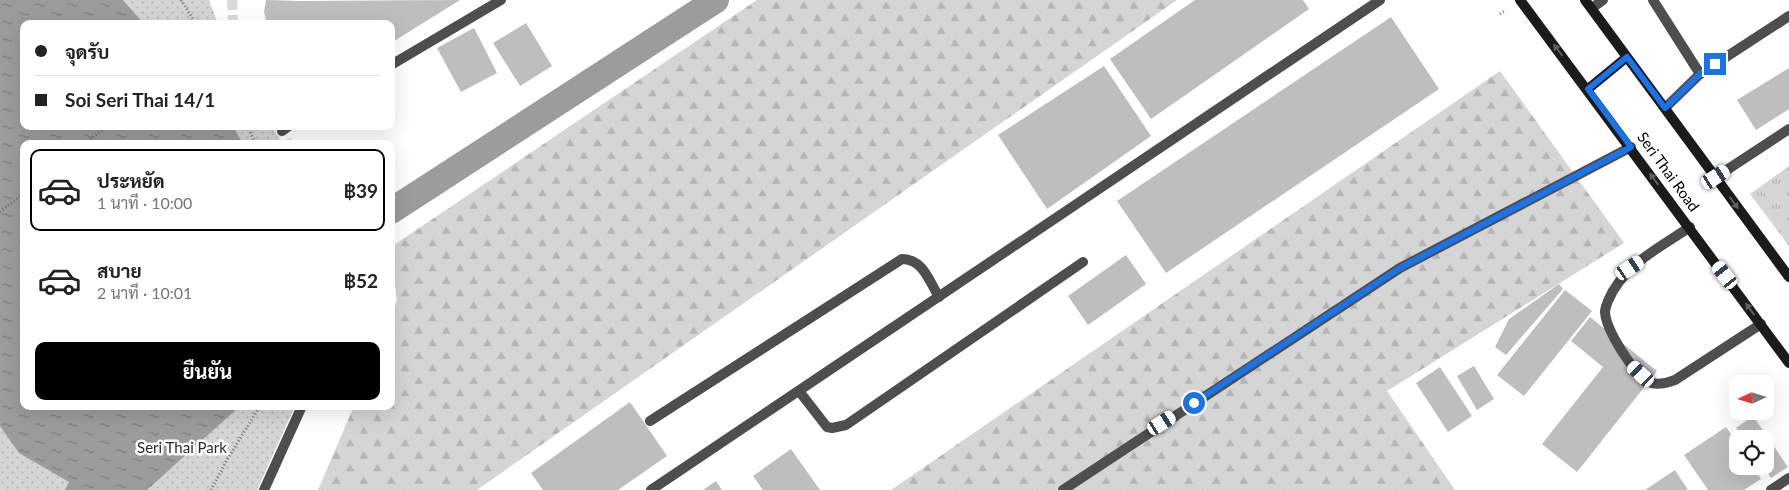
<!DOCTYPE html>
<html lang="th">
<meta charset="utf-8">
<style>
:root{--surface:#fff;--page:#f6f6f6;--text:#222;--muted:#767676;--line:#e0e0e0;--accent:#000}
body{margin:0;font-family:Lato,Sarabun,sans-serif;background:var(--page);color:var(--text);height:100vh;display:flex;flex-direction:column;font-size:19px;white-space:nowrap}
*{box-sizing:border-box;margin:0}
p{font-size:16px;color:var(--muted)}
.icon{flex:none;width:28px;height:28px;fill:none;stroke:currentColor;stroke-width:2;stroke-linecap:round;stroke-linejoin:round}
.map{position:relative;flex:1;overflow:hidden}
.drawer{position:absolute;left:20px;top:140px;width:375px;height:270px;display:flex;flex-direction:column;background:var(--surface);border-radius:10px;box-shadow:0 5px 20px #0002}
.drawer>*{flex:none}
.banner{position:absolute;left:20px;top:20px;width:375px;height:110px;border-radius:10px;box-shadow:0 5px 20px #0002;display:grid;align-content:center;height:110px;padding:0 15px;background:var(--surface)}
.needle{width:32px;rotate:266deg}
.controls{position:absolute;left:1729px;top:375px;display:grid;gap:10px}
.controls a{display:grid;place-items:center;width:45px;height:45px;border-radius:10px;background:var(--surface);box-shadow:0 5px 20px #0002;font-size:25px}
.end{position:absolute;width:22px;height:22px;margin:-11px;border:6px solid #1a73e8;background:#fff;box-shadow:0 0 0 2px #fff}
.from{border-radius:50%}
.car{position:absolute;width:15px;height:30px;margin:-15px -8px;border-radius:6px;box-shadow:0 0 4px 1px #0007;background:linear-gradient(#fff 24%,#345 0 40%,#fff 0 76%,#345 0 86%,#fff 0)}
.banner b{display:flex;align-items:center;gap:18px;height:48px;font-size:19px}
.banner b+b{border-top:1px solid var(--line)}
.banner i{width:12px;height:12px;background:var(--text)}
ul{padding:9px 0 0;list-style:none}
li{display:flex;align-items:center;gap:15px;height:82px;margin:0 10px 8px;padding:0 5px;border:2px solid transparent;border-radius:10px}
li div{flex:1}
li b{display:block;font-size:19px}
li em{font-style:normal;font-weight:700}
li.selected{border-color:var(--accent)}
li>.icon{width:45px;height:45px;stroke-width:1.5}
.button{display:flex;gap:10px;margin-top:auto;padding:10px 15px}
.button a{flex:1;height:58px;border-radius:10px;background:var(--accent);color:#fff;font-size:20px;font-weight:700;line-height:58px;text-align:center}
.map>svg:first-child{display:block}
.grass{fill:url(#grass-tufts)}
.forest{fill:url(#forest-firs)}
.park{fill:url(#park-dots)}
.water{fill:url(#water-ripples)}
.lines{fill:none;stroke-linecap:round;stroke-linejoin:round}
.canal{stroke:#9c9c9c;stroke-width:26}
.building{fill:#bebebe}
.minor-tunnel{stroke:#d9d9d9;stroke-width:10;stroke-dasharray:10 5;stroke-linecap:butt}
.path{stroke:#707070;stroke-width:3;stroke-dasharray:1 2.5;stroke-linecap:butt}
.service{stroke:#4e4e4e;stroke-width:10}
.minor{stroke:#4e4e4e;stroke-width:10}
.secondary{stroke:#1b1b1b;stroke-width:10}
.oneway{fill:#5f5f5f}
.route{stroke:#1a73e8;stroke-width:6}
.labels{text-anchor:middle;stroke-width:5;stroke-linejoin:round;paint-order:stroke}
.street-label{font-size:15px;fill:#000;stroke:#fff}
.park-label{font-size:15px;fill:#2c2c2c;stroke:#fff}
</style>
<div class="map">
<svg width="1789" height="490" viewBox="0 0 1789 490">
<defs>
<pattern id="grass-tufts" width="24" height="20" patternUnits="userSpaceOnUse" patternTransform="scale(1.25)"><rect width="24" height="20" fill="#d5d5d5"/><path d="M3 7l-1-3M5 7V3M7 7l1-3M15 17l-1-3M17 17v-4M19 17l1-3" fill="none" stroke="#b5b5b5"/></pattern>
<pattern id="forest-firs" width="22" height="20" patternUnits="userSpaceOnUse" patternTransform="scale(1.25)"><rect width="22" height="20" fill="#d5d5d5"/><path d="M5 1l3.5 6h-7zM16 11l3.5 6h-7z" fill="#b5b5b5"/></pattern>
<pattern id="park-dots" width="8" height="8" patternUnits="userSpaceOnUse" patternTransform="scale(1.25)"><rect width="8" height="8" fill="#d5d5d5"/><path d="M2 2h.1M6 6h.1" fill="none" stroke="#b5b5b5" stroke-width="1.8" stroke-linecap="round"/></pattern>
<pattern id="water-ripples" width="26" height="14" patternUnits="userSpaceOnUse" patternTransform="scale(1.25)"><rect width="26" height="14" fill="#9c9c9c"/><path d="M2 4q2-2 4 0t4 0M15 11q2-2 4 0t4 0" fill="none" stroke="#7d7d7d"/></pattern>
</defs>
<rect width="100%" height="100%" fill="#fff"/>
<path class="grass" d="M1789,166V246L1750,194Z"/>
<path class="forest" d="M757,0H1177L477,490H318L354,406H391V316L397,301L391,247Z
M1500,71L1624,243L1387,391L1455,490H891Z"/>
<path class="park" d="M0,0H209L218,24H24V126H272L282,144H24V406H295L257,490H0Z"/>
<path class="water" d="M0,0H123L144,24H24V126H233L243,144H24V406H240L147,490H65L69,482L19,453L0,426Z"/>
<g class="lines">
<path class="canal" d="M391,211L716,0"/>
</g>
<path class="building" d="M266,0L299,1L460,0L391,43V24H267L264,12Z
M1195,0H1303L1309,9L1151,119L1110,59Z
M1391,17L1439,89L1166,273L1117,201Z
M526,23L552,66L520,86L493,43Z
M474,28L497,73L461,92L437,48Z
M1104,66L1151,136L1047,209L998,135Z
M1789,68V109L1756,130L1737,100Z
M1126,255L1146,284L1088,325L1068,296Z
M1559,284L1563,289L1506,355L1495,347L1509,319Z
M1565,290L1592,311L1524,396L1497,375Z
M1590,317L1657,371L1577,472L1542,444L1603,367L1571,341Z
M1474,366L1494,399L1477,410L1457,376Z
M1440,367L1472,416L1448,432L1416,383Z
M630,402L667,456L618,490H543L531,473Z
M1753,416L1788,467L1771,478L1763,466H1765V439H1744L1736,428Z
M1726,427L1738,444V466H1752L1761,479L1744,490H1708L1684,455Z
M791,449L820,490H763L753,476Z
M1675,470L1688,490H1645Z
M716,481L722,490H703Z"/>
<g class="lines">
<path class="minor-tunnel" d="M232,0L233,24
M280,126L288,144"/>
<path class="path" d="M181,0L196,24
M1500,14L1506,10
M247,126L256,144
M85,144L107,126
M0,212L24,193
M211,490L228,458L260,406"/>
<path class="service" d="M1653,0L1700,74
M1592,8L1603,0
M1690,227C1659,248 1623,265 1608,301C1607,304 1605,308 1605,312C1606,330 1633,373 1649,382C1657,386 1667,383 1675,380L1761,324
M799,391L827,427L832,428L846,425L1083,262
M650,421L902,259C923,259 929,281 939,297
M1063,490L1400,268L1631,147"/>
<path class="minor" d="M391,65L501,0
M1665,108L1700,74L1789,16
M282,131L289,126
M1716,177L1789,129
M264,490L302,406
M651,490L1380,0
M1771,490L1789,478"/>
<path class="secondary" d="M1520,0L1789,363
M1585,0L1789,277
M1588,89L1627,57"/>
</g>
<defs><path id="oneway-solid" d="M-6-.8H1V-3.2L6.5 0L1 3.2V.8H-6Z" transform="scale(1.25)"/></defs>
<g class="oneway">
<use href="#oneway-solid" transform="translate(1558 50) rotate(-127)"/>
<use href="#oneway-solid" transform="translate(1654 179) rotate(-126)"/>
<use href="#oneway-solid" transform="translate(1734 203) rotate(54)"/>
<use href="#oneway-solid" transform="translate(1750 309) rotate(-126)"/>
</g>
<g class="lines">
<path class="route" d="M1194,403L1400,268L1631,147L1588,89L1627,57L1665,108L1700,74L1715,64"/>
</g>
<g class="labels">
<g class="street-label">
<text transform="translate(1668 172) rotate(54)" y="5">Seri Thai Road</text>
</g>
<g class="park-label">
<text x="182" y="453">Seri Thai Park</text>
</g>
</g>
</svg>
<div class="controls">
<a><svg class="needle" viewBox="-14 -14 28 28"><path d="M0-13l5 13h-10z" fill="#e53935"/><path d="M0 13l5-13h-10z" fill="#767676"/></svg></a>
<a><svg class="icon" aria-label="locate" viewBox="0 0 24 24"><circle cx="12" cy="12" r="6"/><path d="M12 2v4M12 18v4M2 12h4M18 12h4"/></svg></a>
</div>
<i class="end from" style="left:1194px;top:403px"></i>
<i class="end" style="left:1715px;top:64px"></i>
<i class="car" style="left:1716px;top:177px;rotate:57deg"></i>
<i class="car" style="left:1630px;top:268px;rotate:56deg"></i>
<i class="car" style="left:1725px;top:275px;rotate:323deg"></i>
<i class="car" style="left:1641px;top:374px;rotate:313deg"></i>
<i class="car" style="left:1162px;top:423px;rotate:57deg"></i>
<div class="banner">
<b><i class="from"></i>จุดรับ</b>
<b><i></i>Soi Seri Thai 14/1</b>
</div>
<section class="drawer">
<ul>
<li class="selected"><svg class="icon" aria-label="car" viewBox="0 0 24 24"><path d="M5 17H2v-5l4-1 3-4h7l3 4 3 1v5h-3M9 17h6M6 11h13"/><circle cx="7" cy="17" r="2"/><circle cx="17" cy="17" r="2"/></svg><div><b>ประหยัด</b><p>1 นาที · 10:00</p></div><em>฿39</em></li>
<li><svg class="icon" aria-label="car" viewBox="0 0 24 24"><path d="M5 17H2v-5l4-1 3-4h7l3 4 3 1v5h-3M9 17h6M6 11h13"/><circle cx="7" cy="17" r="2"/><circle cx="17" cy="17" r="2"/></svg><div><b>สบาย</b><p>2 นาที · 10:01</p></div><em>฿52</em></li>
</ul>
<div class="button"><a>ยืนยัน</a></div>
</section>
</div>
